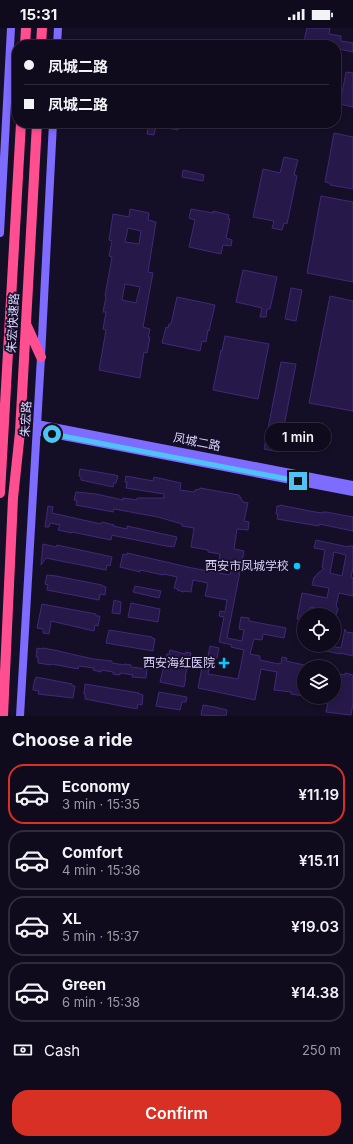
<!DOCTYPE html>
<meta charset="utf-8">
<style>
:root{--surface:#100a1d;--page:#191326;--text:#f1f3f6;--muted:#9c9aa4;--line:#302b3b;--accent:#d93025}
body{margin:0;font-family:Inter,"Noto Sans SC",sans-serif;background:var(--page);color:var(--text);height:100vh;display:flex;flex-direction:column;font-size:15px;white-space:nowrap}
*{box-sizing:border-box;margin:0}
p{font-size:13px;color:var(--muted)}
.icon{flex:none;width:22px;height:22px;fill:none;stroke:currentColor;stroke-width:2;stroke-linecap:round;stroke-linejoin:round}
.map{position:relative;height:688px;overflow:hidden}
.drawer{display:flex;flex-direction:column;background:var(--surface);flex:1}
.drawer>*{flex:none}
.guide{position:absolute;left:12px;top:12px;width:329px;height:88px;border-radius:16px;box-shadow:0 2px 6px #0003,0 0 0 1px var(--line);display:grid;align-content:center;height:88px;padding:0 12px;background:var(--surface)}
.buttons{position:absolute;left:297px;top:580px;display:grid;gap:8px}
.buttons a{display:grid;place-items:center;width:44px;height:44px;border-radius:50%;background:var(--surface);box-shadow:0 2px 6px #0003,0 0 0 1px var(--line);font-size:20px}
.end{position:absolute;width:18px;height:18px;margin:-9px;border:5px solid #4fc3f7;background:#111;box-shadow:0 0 0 2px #111}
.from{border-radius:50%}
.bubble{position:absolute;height:28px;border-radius:14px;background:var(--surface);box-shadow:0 2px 6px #0003,0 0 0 1px var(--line);font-size:13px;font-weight:600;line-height:28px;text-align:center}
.guide b{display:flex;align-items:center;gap:14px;height:38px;font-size:15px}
.guide b+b{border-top:1px solid var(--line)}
.guide i{width:10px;height:10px;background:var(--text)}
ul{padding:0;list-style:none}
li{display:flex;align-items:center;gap:12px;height:60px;margin:0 8px 6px;padding:0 4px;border:2px solid var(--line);border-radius:16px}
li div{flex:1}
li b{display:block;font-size:15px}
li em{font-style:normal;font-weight:600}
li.active{border-color:var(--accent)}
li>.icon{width:36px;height:36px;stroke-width:1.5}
h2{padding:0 12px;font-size:18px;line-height:48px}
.pay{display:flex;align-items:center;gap:10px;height:44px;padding:0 12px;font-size:15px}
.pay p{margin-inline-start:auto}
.button{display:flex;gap:8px;margin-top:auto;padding:8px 12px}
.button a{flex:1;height:46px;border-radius:16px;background:var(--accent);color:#fff;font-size:16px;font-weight:600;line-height:46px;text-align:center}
.status{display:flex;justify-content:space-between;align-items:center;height:28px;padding:0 20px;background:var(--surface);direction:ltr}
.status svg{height:11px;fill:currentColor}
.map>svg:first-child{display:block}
.building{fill:#27184a;stroke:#402977;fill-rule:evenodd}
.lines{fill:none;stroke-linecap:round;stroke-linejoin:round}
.secondary{stroke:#7e6bff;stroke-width:8}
.highway{stroke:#ff4f91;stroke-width:10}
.route{stroke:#4fc3f7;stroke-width:5}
.poi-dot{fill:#0cf;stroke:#150e27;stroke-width:1.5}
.labels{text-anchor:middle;stroke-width:3.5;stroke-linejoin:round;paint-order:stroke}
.street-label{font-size:12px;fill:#ddd4ff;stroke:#150e27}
.poi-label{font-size:12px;fill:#ddd4ff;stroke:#150e27;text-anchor:end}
</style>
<div class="status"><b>15:31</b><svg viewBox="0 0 49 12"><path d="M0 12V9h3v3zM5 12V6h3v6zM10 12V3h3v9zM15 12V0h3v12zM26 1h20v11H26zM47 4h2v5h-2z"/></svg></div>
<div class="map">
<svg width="353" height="688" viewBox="0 0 353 688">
<rect width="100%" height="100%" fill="#150e27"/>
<path class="building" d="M307,0H330L329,6L341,8V13L353,15V24L339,21V20L336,19V17H303Z
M346,44L353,45V79L340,76Z
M149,95L155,96V95H179L178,102L156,98L154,107L147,106Z
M334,105L353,109V161L330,157V155L325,154Z
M284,129L298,132L294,147L297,148L287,196L284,195L282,202L272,200L274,193L253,189L263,141L280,145Z
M183,142L204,147L203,153L182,149Z
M321,168L353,174V254L307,245Z
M130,181L149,185L148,192L156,194L148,244L153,245L143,299L150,301L148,309H150L147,325L144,324L140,350L99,342L106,302L103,301L106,284H103L106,269L105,268L112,229L109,228L112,213L109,212L113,186L129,189ZM128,200L141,203L139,216L125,214ZM125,256L140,259L136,275L122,272Z
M191,181L213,185V183L229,187L228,191H230L226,210L232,212L231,218L223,217L221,226L189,219L195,192L189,190Z
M243,242L277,249L270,281H267L266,289H260L262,280L236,274Z
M291,260L302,262L296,293L285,291Z
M330,268L353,273V383L309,375Z
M177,269L215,277L209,303L208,302L206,314L202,313L200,323L162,315L166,299L168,300L169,296H171Z
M225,308L269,316L258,371L213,362L221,322L222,323Z
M281,334L296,336L279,424L264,421Z
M80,441L115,447L118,448L116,455H114L113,459L81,452V449L79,448Z
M126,448L153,453L154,449L181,455L180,462L194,464L195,462L200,461V460L239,467L243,474L248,475L244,493L249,494L248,502L237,501L234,521L244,523L227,610L242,613L244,602L239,601L241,589L249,590V593L286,600L284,610L263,606L262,612L254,611L250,626L260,628V632L279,636V635L281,636L282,629L287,630L286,633L304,637V668L291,666V664L274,662L277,644L261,641L255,672L198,660L204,628L211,630L208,646L238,651L244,622L231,619L232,617L219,614L224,589L219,588L220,583L225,584L227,572L205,568L208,555L193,552L191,564L184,563V564L177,562L178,561L174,560L177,549L164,546L163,547L140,542V544L120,539L123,526L127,527V525L192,540L230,547L233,536L219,532L220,526L208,524V522L191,519L194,500L182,498V496L158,489L114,481L113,484L76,477L77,473L74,472L76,464L96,466L123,472V470L137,472V470H164V466L126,460L127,454H125Z
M280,477L315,484L323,485V484H326L353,489V503L319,496V498L277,491L278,486H276L277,478H280Z
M48,478L53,479L52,485L101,496L102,494L114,497L113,498L127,501V498L177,509L174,519L172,518L171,519L116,508L112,507L111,512L72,504V505L58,502L60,497L50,495L49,499H45Z
M316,512L348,519V518H353V540L351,549L353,550V568L339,565L336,578L338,581L336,587H328L329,583L310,579L308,587H304V592L297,591L302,565L327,570L329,560L312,557L314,549H315L318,545L324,541L322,539L325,522L314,520ZM334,524L346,527L342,548L330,545Z
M43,516L56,519L57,517L108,528L112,529L110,538L107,537L106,542L46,530L41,537Z
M47,547L56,548L102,557V558L106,559L105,567L100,566L99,572L47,562L48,557L45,556Z
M135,558L161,563L159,570L133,564Z
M114,572L121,574L120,586L112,585Z
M131,575L160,581L158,594L128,589Z
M42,576L96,586V588H100L98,598L95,597L94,603L51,593L49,606L43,605V601L37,600Z
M345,601L346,604L353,605V628L340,625V626L307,619L308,617H325L341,620Z
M109,602L152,609V610L155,611L153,623L106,615Z
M210,618L219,620L217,630L208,628Z
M37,620L41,621L42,620L54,622L93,631L112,633V635L125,637V636L131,637V639L147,641L146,650L132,649L133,647L120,645V647L113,646V644L101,642V644L93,642L94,640L79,638L78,641L52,636L51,637L38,635V629H36Z
M170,622L185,626L186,624L191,625L185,649H186L184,659L160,654L167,626H169Z
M334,645L345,647V645L353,647V675L351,687L326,684L329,669H334Z
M36,649L72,656V658H75L73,670L38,666L39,663L33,662V660L35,651H36Z
M85,656L139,665V666L143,667L142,677L138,676L137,681L85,671V666H84Z
M159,664L187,669L186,674H182L180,682L156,678Z
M203,677L215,679L227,682L226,688L201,687Z"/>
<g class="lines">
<path class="secondary" d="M57,17L58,0
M0,205L11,0
M37,396L353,457
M37,403L353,464
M20,688L41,329L53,95"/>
<path class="highway" d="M25,17L26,0
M41,17L42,0
M27,298L41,329
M0,465L21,95
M3,688L13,470L20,404L37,95"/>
</g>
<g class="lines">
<path class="route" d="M52,406L298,453"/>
</g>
<g class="poi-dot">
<circle cx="297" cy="538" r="4"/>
<path d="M222 629h4v4h4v4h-4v4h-4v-4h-4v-4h4z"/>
</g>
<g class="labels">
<g class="street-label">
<text transform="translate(13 295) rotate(-87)" y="4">朱宏快速路</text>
<text transform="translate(26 391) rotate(-87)" y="4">朱宏路</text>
<text transform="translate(197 414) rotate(11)" y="4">凤城二路</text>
</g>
<g class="poi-label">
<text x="289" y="542">西安市凤城学校</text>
<text x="215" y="639">西安海红医院</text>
</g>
</g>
</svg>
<div class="buttons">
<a><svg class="icon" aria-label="locate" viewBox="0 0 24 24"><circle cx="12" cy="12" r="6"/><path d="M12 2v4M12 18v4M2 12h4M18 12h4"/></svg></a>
<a><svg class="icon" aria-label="layers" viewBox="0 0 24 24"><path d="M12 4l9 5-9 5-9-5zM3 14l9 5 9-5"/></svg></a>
</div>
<i class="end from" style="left:52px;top:406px"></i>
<i class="end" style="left:298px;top:453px"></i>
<div class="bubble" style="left:265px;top:395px;width:66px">1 min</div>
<div class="guide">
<b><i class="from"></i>凤城二路</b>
<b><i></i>凤城二路</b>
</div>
</div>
<section class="drawer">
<h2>Choose a ride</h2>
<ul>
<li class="active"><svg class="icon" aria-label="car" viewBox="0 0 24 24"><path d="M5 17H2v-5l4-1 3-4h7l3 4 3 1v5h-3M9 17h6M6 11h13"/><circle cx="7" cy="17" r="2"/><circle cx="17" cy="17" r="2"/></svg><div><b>Economy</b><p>3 min · 15:35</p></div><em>¥11.19</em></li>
<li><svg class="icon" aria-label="car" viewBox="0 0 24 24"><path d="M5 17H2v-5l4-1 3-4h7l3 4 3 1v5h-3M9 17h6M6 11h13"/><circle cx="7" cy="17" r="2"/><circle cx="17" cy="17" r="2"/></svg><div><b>Comfort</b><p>4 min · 15:36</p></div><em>¥15.11</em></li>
<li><svg class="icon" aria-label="car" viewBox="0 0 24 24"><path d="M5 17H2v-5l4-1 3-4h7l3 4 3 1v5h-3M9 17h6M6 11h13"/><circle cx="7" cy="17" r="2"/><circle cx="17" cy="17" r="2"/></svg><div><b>XL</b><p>5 min · 15:37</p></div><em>¥19.03</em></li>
<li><svg class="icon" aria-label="car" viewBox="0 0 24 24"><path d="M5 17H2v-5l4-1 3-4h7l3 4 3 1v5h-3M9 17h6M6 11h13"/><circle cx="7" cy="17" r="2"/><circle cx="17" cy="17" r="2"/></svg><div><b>Green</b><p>6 min · 15:38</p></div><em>¥14.38</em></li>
</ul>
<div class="pay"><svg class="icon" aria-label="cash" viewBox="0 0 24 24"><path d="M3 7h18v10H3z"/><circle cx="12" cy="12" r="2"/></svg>Cash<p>250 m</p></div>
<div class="button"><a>Confirm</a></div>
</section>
